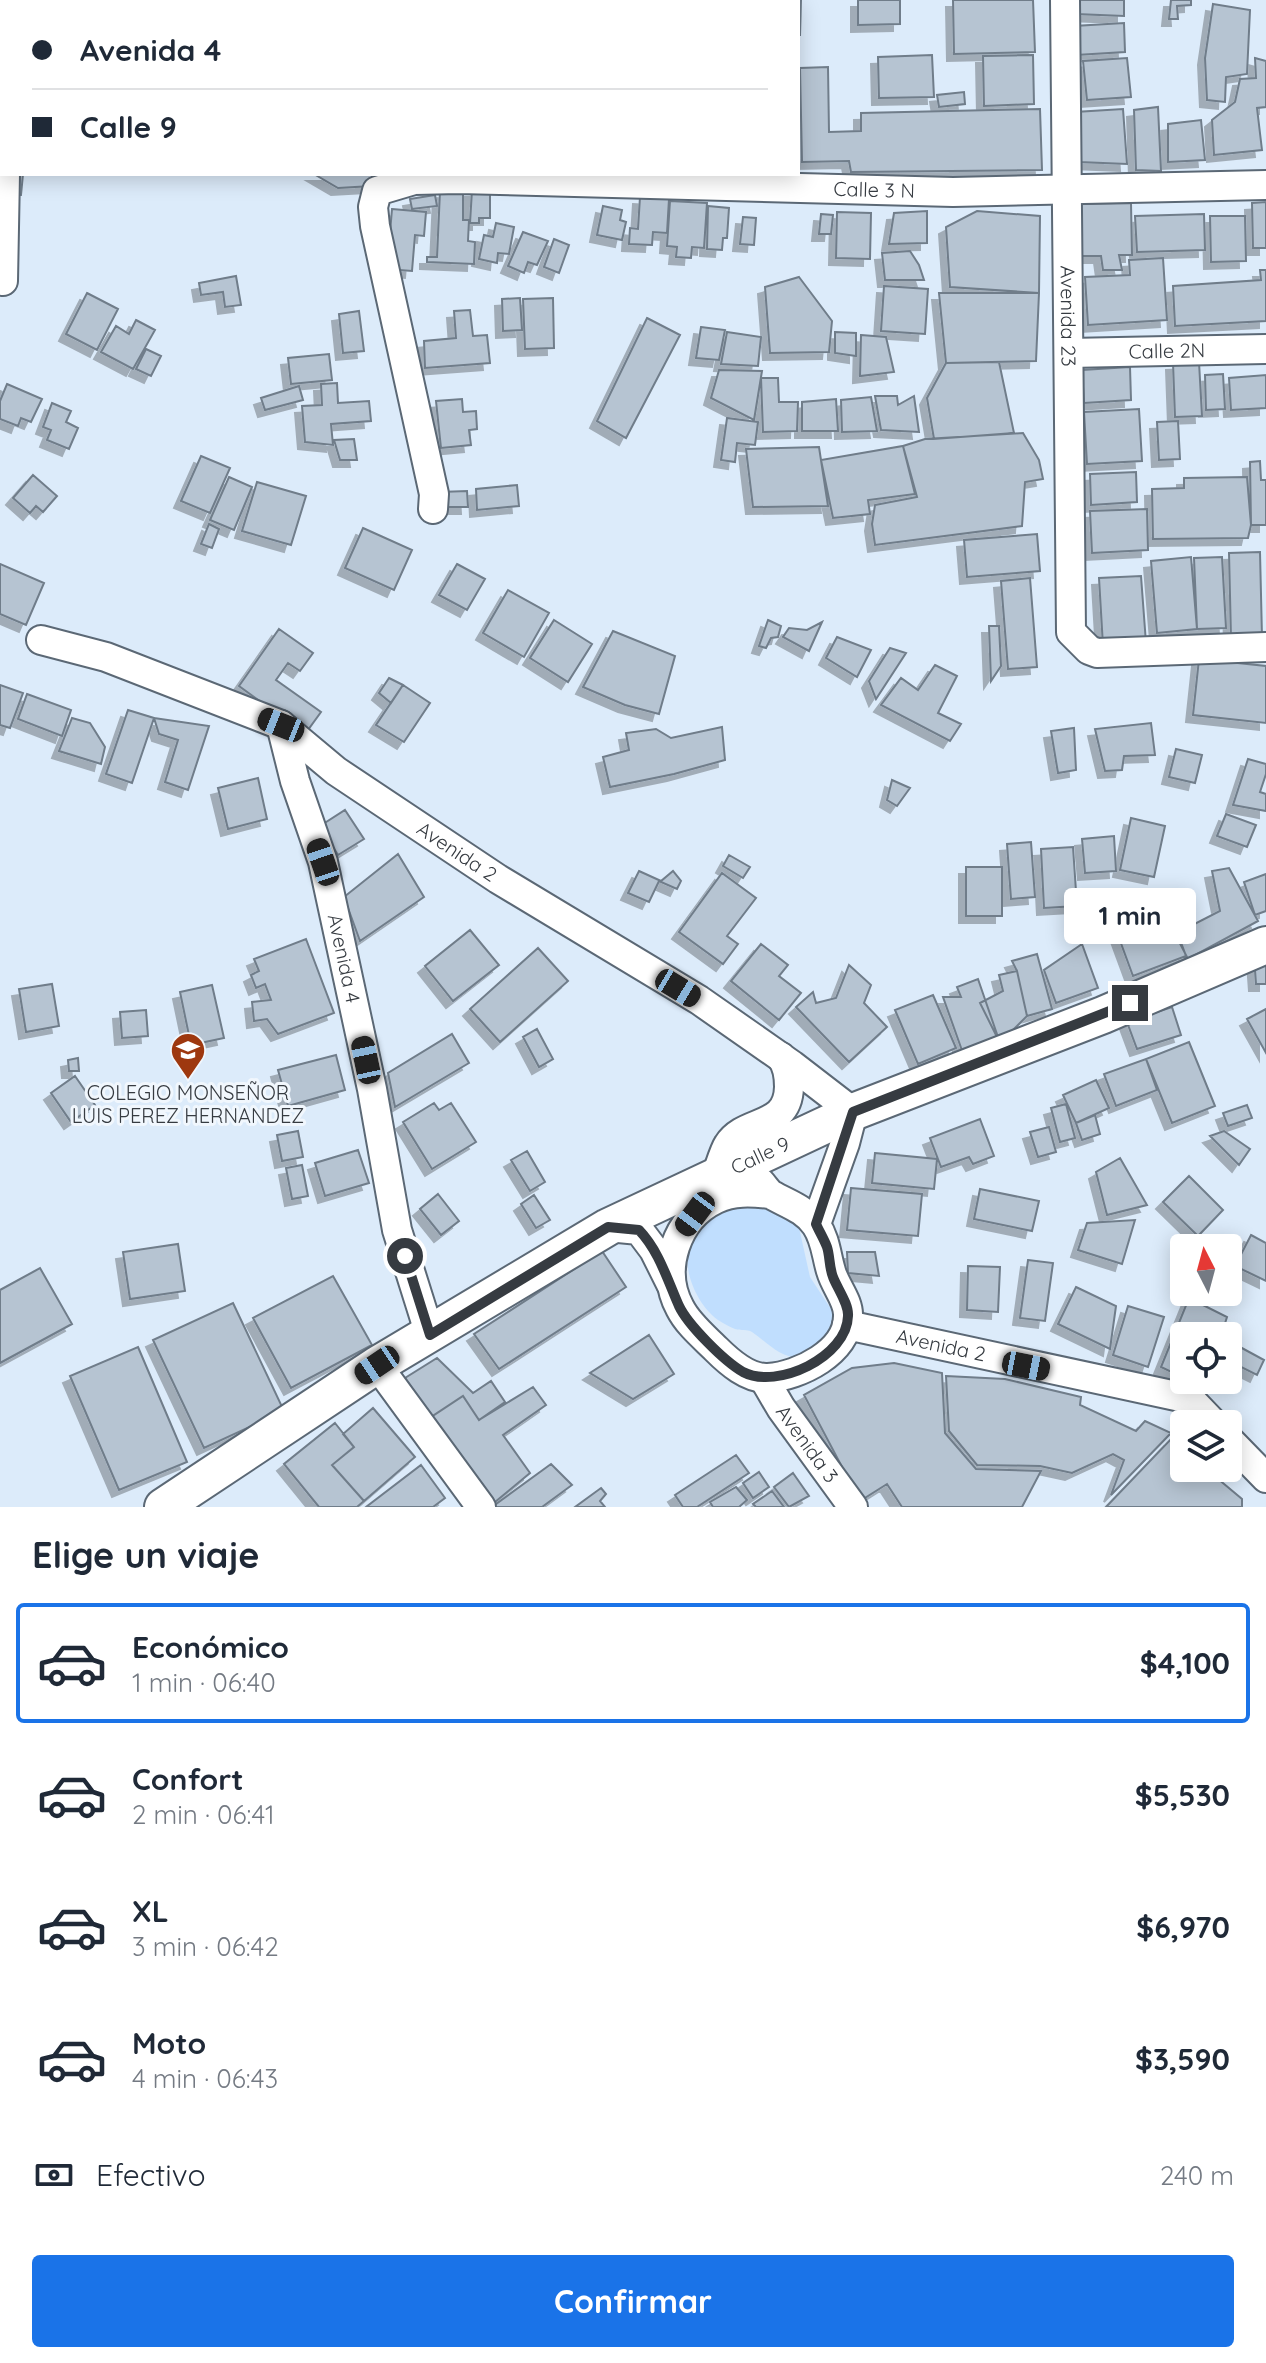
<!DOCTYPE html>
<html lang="es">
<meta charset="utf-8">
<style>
:root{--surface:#fff;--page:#f6f6f7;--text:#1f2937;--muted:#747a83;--line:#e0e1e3;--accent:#1a73e8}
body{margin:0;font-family:Quicksand,sans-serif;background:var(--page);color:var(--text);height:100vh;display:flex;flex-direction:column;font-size:30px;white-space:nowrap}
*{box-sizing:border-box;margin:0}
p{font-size:26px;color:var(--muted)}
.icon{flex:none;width:44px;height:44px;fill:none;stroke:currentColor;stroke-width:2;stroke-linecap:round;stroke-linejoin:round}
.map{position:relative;height:1507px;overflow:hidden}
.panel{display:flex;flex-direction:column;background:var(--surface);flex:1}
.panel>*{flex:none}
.hud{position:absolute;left:0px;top:0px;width:800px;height:176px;box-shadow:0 4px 20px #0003;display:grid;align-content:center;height:176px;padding:0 32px;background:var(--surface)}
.needle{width:52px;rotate:354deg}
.fabs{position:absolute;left:1170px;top:1234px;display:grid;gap:16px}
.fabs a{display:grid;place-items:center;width:72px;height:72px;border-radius:8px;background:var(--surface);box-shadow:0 4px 20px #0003;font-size:40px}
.end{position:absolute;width:36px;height:36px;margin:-18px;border:10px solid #363b41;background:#fff;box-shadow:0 0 0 4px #fff}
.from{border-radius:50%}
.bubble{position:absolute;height:56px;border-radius:8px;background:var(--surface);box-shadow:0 4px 20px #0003;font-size:26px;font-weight:700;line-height:56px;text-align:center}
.car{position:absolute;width:24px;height:48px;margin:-24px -12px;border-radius:10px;box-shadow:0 0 6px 2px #0007;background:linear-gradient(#222 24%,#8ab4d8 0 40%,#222 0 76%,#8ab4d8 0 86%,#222 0)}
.hud b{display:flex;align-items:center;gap:28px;height:76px;font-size:30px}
.hud b+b{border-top:2px solid var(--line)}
.hud i{width:20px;height:20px;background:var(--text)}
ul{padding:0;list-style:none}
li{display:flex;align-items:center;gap:24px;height:120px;margin:0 16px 12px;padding:0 16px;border:4px solid transparent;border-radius:8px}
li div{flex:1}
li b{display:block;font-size:30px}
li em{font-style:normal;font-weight:700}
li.active{border-color:var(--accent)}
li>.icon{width:72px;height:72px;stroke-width:1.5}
h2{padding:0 32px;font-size:36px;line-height:96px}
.pay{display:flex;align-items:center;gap:20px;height:88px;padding:0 32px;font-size:30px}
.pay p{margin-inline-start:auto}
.action{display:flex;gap:16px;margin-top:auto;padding:16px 32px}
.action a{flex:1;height:92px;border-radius:8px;background:var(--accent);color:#fff;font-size:32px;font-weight:700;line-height:92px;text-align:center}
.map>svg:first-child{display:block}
.green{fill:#c0defe}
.building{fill:#b6c4d2;stroke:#707d8a;stroke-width:2;filter:url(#shadow)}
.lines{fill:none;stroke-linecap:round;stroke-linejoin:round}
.minor-casing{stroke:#5b6875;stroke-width:32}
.tertiary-casing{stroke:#5b6875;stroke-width:40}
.minor{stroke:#fff;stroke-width:28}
.tertiary{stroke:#fff;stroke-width:36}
.route{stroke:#363b41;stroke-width:10}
.labels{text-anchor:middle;stroke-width:6;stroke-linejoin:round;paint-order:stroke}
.street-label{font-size:20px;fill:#363b41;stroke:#f1f7fd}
.poi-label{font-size:20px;fill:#363b41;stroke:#f1f7fd}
</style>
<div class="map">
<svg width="1266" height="1507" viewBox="0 0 1266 1507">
<defs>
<filter id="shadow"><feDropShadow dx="-7" dy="7" stdDeviation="0" flood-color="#0004"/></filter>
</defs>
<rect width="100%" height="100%" fill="#dcebfa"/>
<path class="green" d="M735,1205L771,1207L798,1223L810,1277L833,1312L840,1329L800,1358C780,1358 768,1343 752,1332C747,1329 741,1331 735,1329C730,1327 723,1323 718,1320C693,1302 674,1253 699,1228C709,1217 723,1211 735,1205Z"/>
<path class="building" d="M272,0H302V2H272Z
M302,0H333V2H302Z
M593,0H636V2H593Z
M643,0H683V2H643Z
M687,0H747V2H687Z
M755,0H801L800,36L798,2H755Z
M858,0H900V24L858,25Z
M953,0H1033L1035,52L954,54Z
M1077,0H1124V16L1076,14Z
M1171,0H1191V5L1177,6L1178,19H1169Z
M1213,4L1250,10L1247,74L1226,77L1225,102L1207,100L1205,58Z
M1124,23L1125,52L1076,55L1074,26Z
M932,55L934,97L879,98L878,57Z
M1033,55L1034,104L984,106L983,56Z
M1127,58L1131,97L1087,100L1083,61Z
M1255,58L1266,61V107L1257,108L1262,150L1214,155L1212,120L1235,102L1240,79L1256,78Z
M828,67L829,132L861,131V113L1040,109L1042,170L851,172L849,161L802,162L800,68Z
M964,92L965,104L939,107L937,95Z
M1158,107L1161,171L1136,170L1134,110Z
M1123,109L1127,164L1079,162L1075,112Z
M1201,120L1205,160L1168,162V124Z
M10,174H23L21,195L8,194Z
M372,174V186L338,188L314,174Z
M490,189V218H479V223H470L472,190Z
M440,191L463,192V220H469L468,241L475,242L474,264L427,262V257H437Z
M435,195L437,206L412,209L410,199Z
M640,197L669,199L667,233L653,232L652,245L629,244L630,228L638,229Z
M670,201L707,203L704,248L692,247L691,258L676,257L677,247L667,246Z
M1266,202V248H1253L1252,203Z
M1131,203L1132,255H1119L1122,270H1103L1101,256H1075L1074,204Z
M603,206L622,210L620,220L626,222L622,240L597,235Z
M708,206L729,208L727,238H723L722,250L707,249Z
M392,209L426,212L424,236L415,235L412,271L387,269Z
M927,211V243L889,244L894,213Z
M977,211L1040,216L1039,293L950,287L946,227Z
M837,212L871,213L870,259L836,258Z
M821,214L833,215L831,234H819Z
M1204,214L1205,250L1137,252L1135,216Z
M1210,216H1245L1246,261L1211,262Z
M743,217L756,218L754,245L740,244Z
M496,223L514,227L509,254L498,253L497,263L479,259L484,235L493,237Z
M523,232L548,241L537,265L528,262L524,273L508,266Z
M554,239L569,245L559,273L544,267Z
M910,251L919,265L924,280H885L882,253Z
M1163,258L1167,320L1088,325L1085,277L1130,275L1129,260Z
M1260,270H1266V321L1175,326L1173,286L1261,280Z
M236,276L241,305L225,307L223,292L201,295L199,283Z
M799,277L832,321L829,352L770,353L765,287Z
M884,286L928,289L925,334L881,331Z
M87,293L118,309L97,350L66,334Z
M939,293H1039L1036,361L946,363Z
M520,298L522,330L503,331L502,299Z
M553,298L554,348L525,349L523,299Z
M470,310L473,336L487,335L490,363L425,368L424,341L456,338L454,311Z
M359,311L364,351L343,353L339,314Z
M647,318L680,335L626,438L597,421Z
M136,320L155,330L133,369L101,352L116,326L129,334Z
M701,327L725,330L719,360L696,358Z
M727,332L761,337L758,366L721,364Z
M835,332L856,333V356L835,353Z
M861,335L886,337L894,372L860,376Z
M146,349L161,356L151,376L136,369Z
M329,354L332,380L291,384L288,358Z
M999,362L1014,433L934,439L927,398L946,363Z
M1199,362L1202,416L1175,417L1173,363Z
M1130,367L1131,400L1084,403L1082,370Z
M719,370L762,371L754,420L711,398Z
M1223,374L1225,409L1206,410L1205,375Z
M1266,375V408L1231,410L1229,378Z
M761,378H778L779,402H798L797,431L763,432Z
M337,383L338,403L369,401L371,421L331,424L333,445L305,442L302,406L322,405L321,384Z
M7,384L42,399L31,422L21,418L18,426L0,419V401Z
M299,386L303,400L265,410L261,398Z
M875,396H897L898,405L914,396L919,432L881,430Z
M871,397L877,431L842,432L841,400Z
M462,399L463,412L476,411L477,429L469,430L471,445L441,448L436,401Z
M836,399L838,431H802V402Z
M52,403L71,411L66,422L78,428L69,449L47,440L51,430L43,427Z
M1139,409L1142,461L1087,464L1084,412Z
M727,418L758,422L755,445L737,443L735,462L721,460Z
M1178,421L1180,459L1159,460L1157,422Z
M1023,433L1039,460L1043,479L1025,482L1022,526L875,545L872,524L875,505L917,497L903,446L925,439Z
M354,439L357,460H340L334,440Z
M903,446L915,494L868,500L870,514L833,518L821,460Z
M819,447L828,506L753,507L746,449Z
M201,456L230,468L210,513L181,501Z
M1260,461L1261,480H1266V525H1251L1250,462Z
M1136,472L1137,502L1091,505L1090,474Z
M33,475L57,496L43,512L36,506L30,513L13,498Z
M229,477L252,487L234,530L210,520Z
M1247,477L1251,525L1248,538L1153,539L1152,489L1184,488V478Z
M257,482L306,496L291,545L242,531Z
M517,485L519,506L477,510L476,489Z
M467,491L468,507H442L440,492Z
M1147,509L1148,550L1092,553L1090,511Z
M209,524L219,529L212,548L201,544Z
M363,528L412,550L394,590L345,568Z
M1037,534L1040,571L967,577L964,540Z
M1260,552L1262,637L1231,638L1229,553Z
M1191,557L1197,629L1157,633L1151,561Z
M1222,557L1226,628L1197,629L1194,558Z
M0,564L44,583L26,625L0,614Z
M457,564L485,579L467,610L439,595Z
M1141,576L1146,643L1103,646L1099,578Z
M1030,578L1037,667L1008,669L1001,581Z
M508,590L549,613L524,657L483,633Z
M554,620L592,644L568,682L530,658Z
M768,620L781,626L778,637L771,638L766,648L759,646Z
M822,622L809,651L783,637L789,628L807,630Z
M989,626H999L1001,666L991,681Z
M279,629L313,653L300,671L288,663L276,680L321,712L305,734L239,686Z
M613,631L675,656L659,714L625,705L583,687Z
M837,637L871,650L857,677L826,658Z
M890,648L906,653L876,699L869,681Z
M1199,659L1266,666V723L1193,715Z
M935,665L957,676L938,713L961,724L950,741L881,705L901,678L918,690Z
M389,678L403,685L391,703L379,693Z
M0,685L23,693L10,728L0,725Z
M403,685L430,703L404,742L376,725Z
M27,694L71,710L62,736L18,719Z
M128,710L154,718L132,783L106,774Z
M72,718L90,723L105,747L101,764L59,751Z
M154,718L209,726L188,790L165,782L178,740L159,734Z
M1151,723L1155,755L1124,756L1122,770L1105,771L1095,729Z
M722,727L725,760L674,774L610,787L603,757L629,750L626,733L656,729L671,738Z
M1074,728L1076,770L1058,773L1051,731Z
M1176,749L1202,755L1195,783L1169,777Z
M1248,759L1266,764V774L1260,792L1266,794V811L1233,805Z
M258,778L267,819L228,829L218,788Z
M892,780L910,788L897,806L887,800Z
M345,810L364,839L338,855L320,826Z
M1226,814L1256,825L1247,847L1217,836Z
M1131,818L1165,826L1154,877L1120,870Z
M1114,836L1116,871L1085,873L1082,839Z
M1031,842L1035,897L1011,899L1007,844Z
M1073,847L1077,906L1044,908L1041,849Z
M398,854L424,897L360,941L344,897Z
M729,855L750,867L743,878L723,866Z
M966,867H1002V916H966Z
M1229,868L1258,921L1188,959L1175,934L1220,911L1212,871Z
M639,871L661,881L673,871L681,881L677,889L659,881L649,902L628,893Z
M722,873L756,898L727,936L738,944L723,964L679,932Z
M1266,874V911L1255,915L1244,882Z
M1168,908L1186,956L1133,976L1115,927Z
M470,930L499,965L453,1001L425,966Z
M306,939L334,1013L278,1034L267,1019L254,1021L252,1002L271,1000L265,984L256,988L251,975L259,971L254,959Z
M761,944L788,965L779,976L801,993L779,1020L731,981Z
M1082,944L1098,988L1056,1003L1044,970Z
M538,948L568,981L500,1042L470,1009Z
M1037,954L1052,1009L1027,1016L1017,971L1012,961Z
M1266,955V984H1256L1254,956Z
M849,965L871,985L864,1003L887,1027L849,1062L796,1007L813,992L816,1003L836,998Z
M1017,971L1027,1016L1000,1043L980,1003L1003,991L999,975Z
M978,979L1000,1043L964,1056L943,997H961L957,987Z
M52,984L59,1026L26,1032L19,989Z
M212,985L224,1038L191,1045L180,992Z
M933,995L956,1048L918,1064L895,1010Z
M1172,1007L1181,1035L1137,1049L1127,1022Z
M1266,1009V1053L1247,1019Z
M146,1010L148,1036L122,1038L120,1012Z
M537,1029L553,1059L539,1067L523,1037Z
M452,1034L469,1063L395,1107L388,1073Z
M1189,1042L1215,1106L1172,1123L1146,1059Z
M336,1055L345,1090L288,1106L278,1070Z
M78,1058L79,1071H69L68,1060Z
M1146,1059L1157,1090L1116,1106L1104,1074Z
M75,1076L95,1105L71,1122L51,1093Z
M1096,1080L1109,1108L1076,1123L1063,1095Z
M434,1103L439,1110L451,1103L476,1142L432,1169L403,1122Z
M1066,1104L1075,1138L1060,1142L1051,1108Z
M1247,1105L1252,1118L1228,1126L1223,1113Z
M1095,1115L1100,1134L1082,1140L1076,1123Z
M980,1119L994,1156L973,1164L969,1157L941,1167L930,1138Z
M1049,1127L1056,1152L1038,1157L1030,1132Z
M298,1131L303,1157L282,1161L277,1135Z
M1224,1131L1250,1149L1239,1165L1210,1136Z
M358,1150L369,1183L325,1196L315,1163Z
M527,1151L545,1182L530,1191L511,1160Z
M875,1153L937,1159L934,1189L872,1183Z
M1120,1158L1147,1205L1107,1215L1096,1172Z
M302,1165L308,1196L292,1199L286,1168Z
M1189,1176L1223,1210L1198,1236L1163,1202Z
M851,1188L922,1194L918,1236L847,1230Z
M980,1189L1039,1201L1032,1231L974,1219Z
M438,1194L459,1221L441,1235L420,1209Z
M534,1195L550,1220L536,1228L521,1204Z
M1135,1220L1122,1264L1078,1250L1087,1223Z
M1251,1235L1266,1243V1281L1235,1266Z
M178,1244L185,1291L130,1299L123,1252Z
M602,1251L626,1287L499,1369L474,1334Z
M847,1252H875L879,1276L848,1273Z
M1028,1260L1053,1263L1045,1321L1020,1318Z
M968,1266L1000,1267L998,1312L967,1310Z
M40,1268L72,1324L0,1363V1290Z
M333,1276L372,1345L291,1388L253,1318Z
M1076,1287L1116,1306L1110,1349L1058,1324Z
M1189,1298L1227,1317L1221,1336H1184V1378L1161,1367Z
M233,1303L284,1411L204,1448L153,1340Z
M1128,1306L1164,1317L1148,1367L1113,1355Z
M649,1335L674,1374L633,1399L590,1373Z
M138,1347L187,1462L119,1490L70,1376Z
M1240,1347L1264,1360L1257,1375L1237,1365Z
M437,1358L473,1393L491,1381L505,1402L479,1420L463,1396L431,1417L405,1378Z
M894,1363L942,1373L945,1433L976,1469L1041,1471L1022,1507H902L887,1484L860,1501L804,1395L852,1368Z
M946,1376L1005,1379L1081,1397L1080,1405L1136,1431L1145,1421L1171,1433L1111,1495L1124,1460L1113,1454L1072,1473L1040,1466L977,1465L949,1431Z
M1189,1380H1208L1206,1387Z
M533,1387L546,1405L503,1435L530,1473L489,1507L431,1417L463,1396L479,1420Z
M373,1408L415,1457L364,1501L332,1465L354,1447L343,1434Z
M335,1423L354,1447L332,1465L364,1501L357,1507H319L284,1464Z
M1171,1439L1184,1450V1468H1205L1242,1499V1507H1106Z
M736,1455L749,1473L697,1507H683L675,1495Z
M551,1464L572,1485L542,1507H492Z
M421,1465L445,1498L433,1507H366Z
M759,1472L769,1487L753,1498L743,1483Z
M793,1473L809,1496L789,1507L774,1487Z
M736,1487L747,1500L739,1507H713L710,1502Z
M601,1488L606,1494L600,1501L605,1507H575Z
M772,1491L784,1507H756L753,1504Z"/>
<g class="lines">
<g class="minor-casing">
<g id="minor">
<path id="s1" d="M1065,0L1071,632L1089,650L1097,653L1266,647"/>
<path d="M5,2V0"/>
<path d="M3,281L5,174"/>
<path id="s2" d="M1069,353L1266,349"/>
<path id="s3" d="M433,509L434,494L375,226L373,207L377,191L414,180L459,179L953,192L1266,185"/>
<path id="s4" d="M41,640L106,657L281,725L336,771L498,879L699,1000L792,1065L853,1112L845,1143L816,1224"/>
<path id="s5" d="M281,725L295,781L323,862L372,1089L397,1230L430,1335"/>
<path d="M720,1172C735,1171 748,1171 760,1182C764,1186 767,1192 772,1195C788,1204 805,1209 816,1225C826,1240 826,1255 831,1271C835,1286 849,1301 848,1316C848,1352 799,1376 768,1378C748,1379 729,1362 716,1349C704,1337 688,1324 680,1308C659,1270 676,1218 716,1199C733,1191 751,1192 769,1194"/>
<path d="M713,1187C715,1179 724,1151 728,1145C745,1118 788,1130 789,1087C789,1076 788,1066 781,1057"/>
<path d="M608,1227L639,1230L654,1250L671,1284"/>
<path id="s6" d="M847,1325L1190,1399L1214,1424"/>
<path d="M377,1365L481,1507"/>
<path id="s7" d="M764,1379L781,1408L853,1507"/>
<path d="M1228,1439L1266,1478"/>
</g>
</g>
<g class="tertiary-casing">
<g id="tertiary">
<path id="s8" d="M163,1507L377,1365L608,1227L853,1112L1103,1015L1266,945"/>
</g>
</g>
<use href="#minor" class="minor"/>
<use href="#tertiary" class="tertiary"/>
</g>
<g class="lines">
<path class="route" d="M405,1256L430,1335L608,1227L639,1230C659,1251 667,1279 679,1306C688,1325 724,1361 743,1372C777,1390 847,1357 848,1316C849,1304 837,1288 833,1277C829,1267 830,1256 827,1247C824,1239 819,1231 816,1224L853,1112L1130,1003"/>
</g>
<defs>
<g id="school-pin" transform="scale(1.8)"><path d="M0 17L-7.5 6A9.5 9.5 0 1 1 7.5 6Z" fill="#9e380f" stroke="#f1f7fd"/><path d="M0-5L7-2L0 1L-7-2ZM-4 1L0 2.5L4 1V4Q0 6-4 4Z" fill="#fff"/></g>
</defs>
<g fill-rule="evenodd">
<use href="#school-pin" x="188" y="1050"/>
</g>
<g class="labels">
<g class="street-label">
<text dy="7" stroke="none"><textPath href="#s3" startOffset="824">Calle 3 N</textPath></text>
<text dy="7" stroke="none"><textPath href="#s1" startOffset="316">Avenida 23</textPath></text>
<text dy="7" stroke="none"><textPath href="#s2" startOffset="98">Calle 2N</textPath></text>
<text dy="7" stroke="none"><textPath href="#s4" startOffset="472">Avenida 2</textPath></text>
<text dy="7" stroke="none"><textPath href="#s5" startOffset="242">Avenida 4</textPath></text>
<text dy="7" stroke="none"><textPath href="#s8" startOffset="694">Calle 9</textPath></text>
<text dy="7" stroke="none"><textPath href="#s6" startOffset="96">Avenida 2</textPath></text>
<text dy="7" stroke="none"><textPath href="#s7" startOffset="78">Avenida 3</textPath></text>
</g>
<g class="poi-label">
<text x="188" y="1100">COLEGIO MONSEÑOR<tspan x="188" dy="23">LUIS PEREZ HERNANDEZ</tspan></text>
</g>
</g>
</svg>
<div class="fabs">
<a><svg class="needle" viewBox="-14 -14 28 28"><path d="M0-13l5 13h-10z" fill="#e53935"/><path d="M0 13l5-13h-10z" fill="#747a83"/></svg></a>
<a><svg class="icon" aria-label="locate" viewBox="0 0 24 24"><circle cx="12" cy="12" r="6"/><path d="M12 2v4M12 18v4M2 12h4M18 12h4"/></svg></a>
<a><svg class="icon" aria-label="layers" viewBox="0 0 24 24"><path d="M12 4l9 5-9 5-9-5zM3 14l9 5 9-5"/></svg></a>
</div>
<i class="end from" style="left:405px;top:1256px"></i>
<i class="end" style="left:1130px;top:1003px"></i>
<div class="bubble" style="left:1064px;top:888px;width:132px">1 min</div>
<i class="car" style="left:281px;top:725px;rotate:292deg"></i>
<i class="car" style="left:323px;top:862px;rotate:341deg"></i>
<i class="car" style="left:678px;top:988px;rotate:121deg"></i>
<i class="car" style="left:366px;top:1060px;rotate:348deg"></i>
<i class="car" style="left:695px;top:1214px;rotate:217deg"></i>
<i class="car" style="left:377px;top:1365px;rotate:236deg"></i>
<i class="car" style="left:1026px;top:1366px;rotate:101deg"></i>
<div class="hud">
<b><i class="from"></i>Avenida 4</b>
<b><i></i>Calle 9</b>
</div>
</div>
<section class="panel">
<h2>Elige un viaje</h2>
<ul>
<li class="active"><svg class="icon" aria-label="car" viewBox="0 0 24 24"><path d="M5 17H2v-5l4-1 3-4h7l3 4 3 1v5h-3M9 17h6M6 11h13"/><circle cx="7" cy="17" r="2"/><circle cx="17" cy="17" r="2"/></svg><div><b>Económico</b><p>1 min · 06:40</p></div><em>$4,100</em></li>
<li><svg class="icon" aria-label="car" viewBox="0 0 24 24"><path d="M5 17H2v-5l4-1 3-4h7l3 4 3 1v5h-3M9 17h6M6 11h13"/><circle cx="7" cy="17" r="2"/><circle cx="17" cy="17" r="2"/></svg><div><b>Confort</b><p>2 min · 06:41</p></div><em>$5,530</em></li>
<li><svg class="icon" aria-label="car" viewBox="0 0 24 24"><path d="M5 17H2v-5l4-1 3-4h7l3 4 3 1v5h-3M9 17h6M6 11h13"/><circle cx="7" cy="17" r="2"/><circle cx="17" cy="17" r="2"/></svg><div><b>XL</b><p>3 min · 06:42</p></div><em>$6,970</em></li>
<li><svg class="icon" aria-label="car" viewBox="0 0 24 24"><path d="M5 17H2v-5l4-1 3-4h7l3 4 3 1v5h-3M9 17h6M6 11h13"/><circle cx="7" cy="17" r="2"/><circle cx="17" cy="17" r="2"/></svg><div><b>Moto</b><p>4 min · 06:43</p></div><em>$3,590</em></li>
</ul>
<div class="pay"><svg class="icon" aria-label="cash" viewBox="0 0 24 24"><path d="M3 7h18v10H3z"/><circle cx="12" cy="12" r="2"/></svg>Efectivo<p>240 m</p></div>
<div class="action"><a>Confirmar</a></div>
</section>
